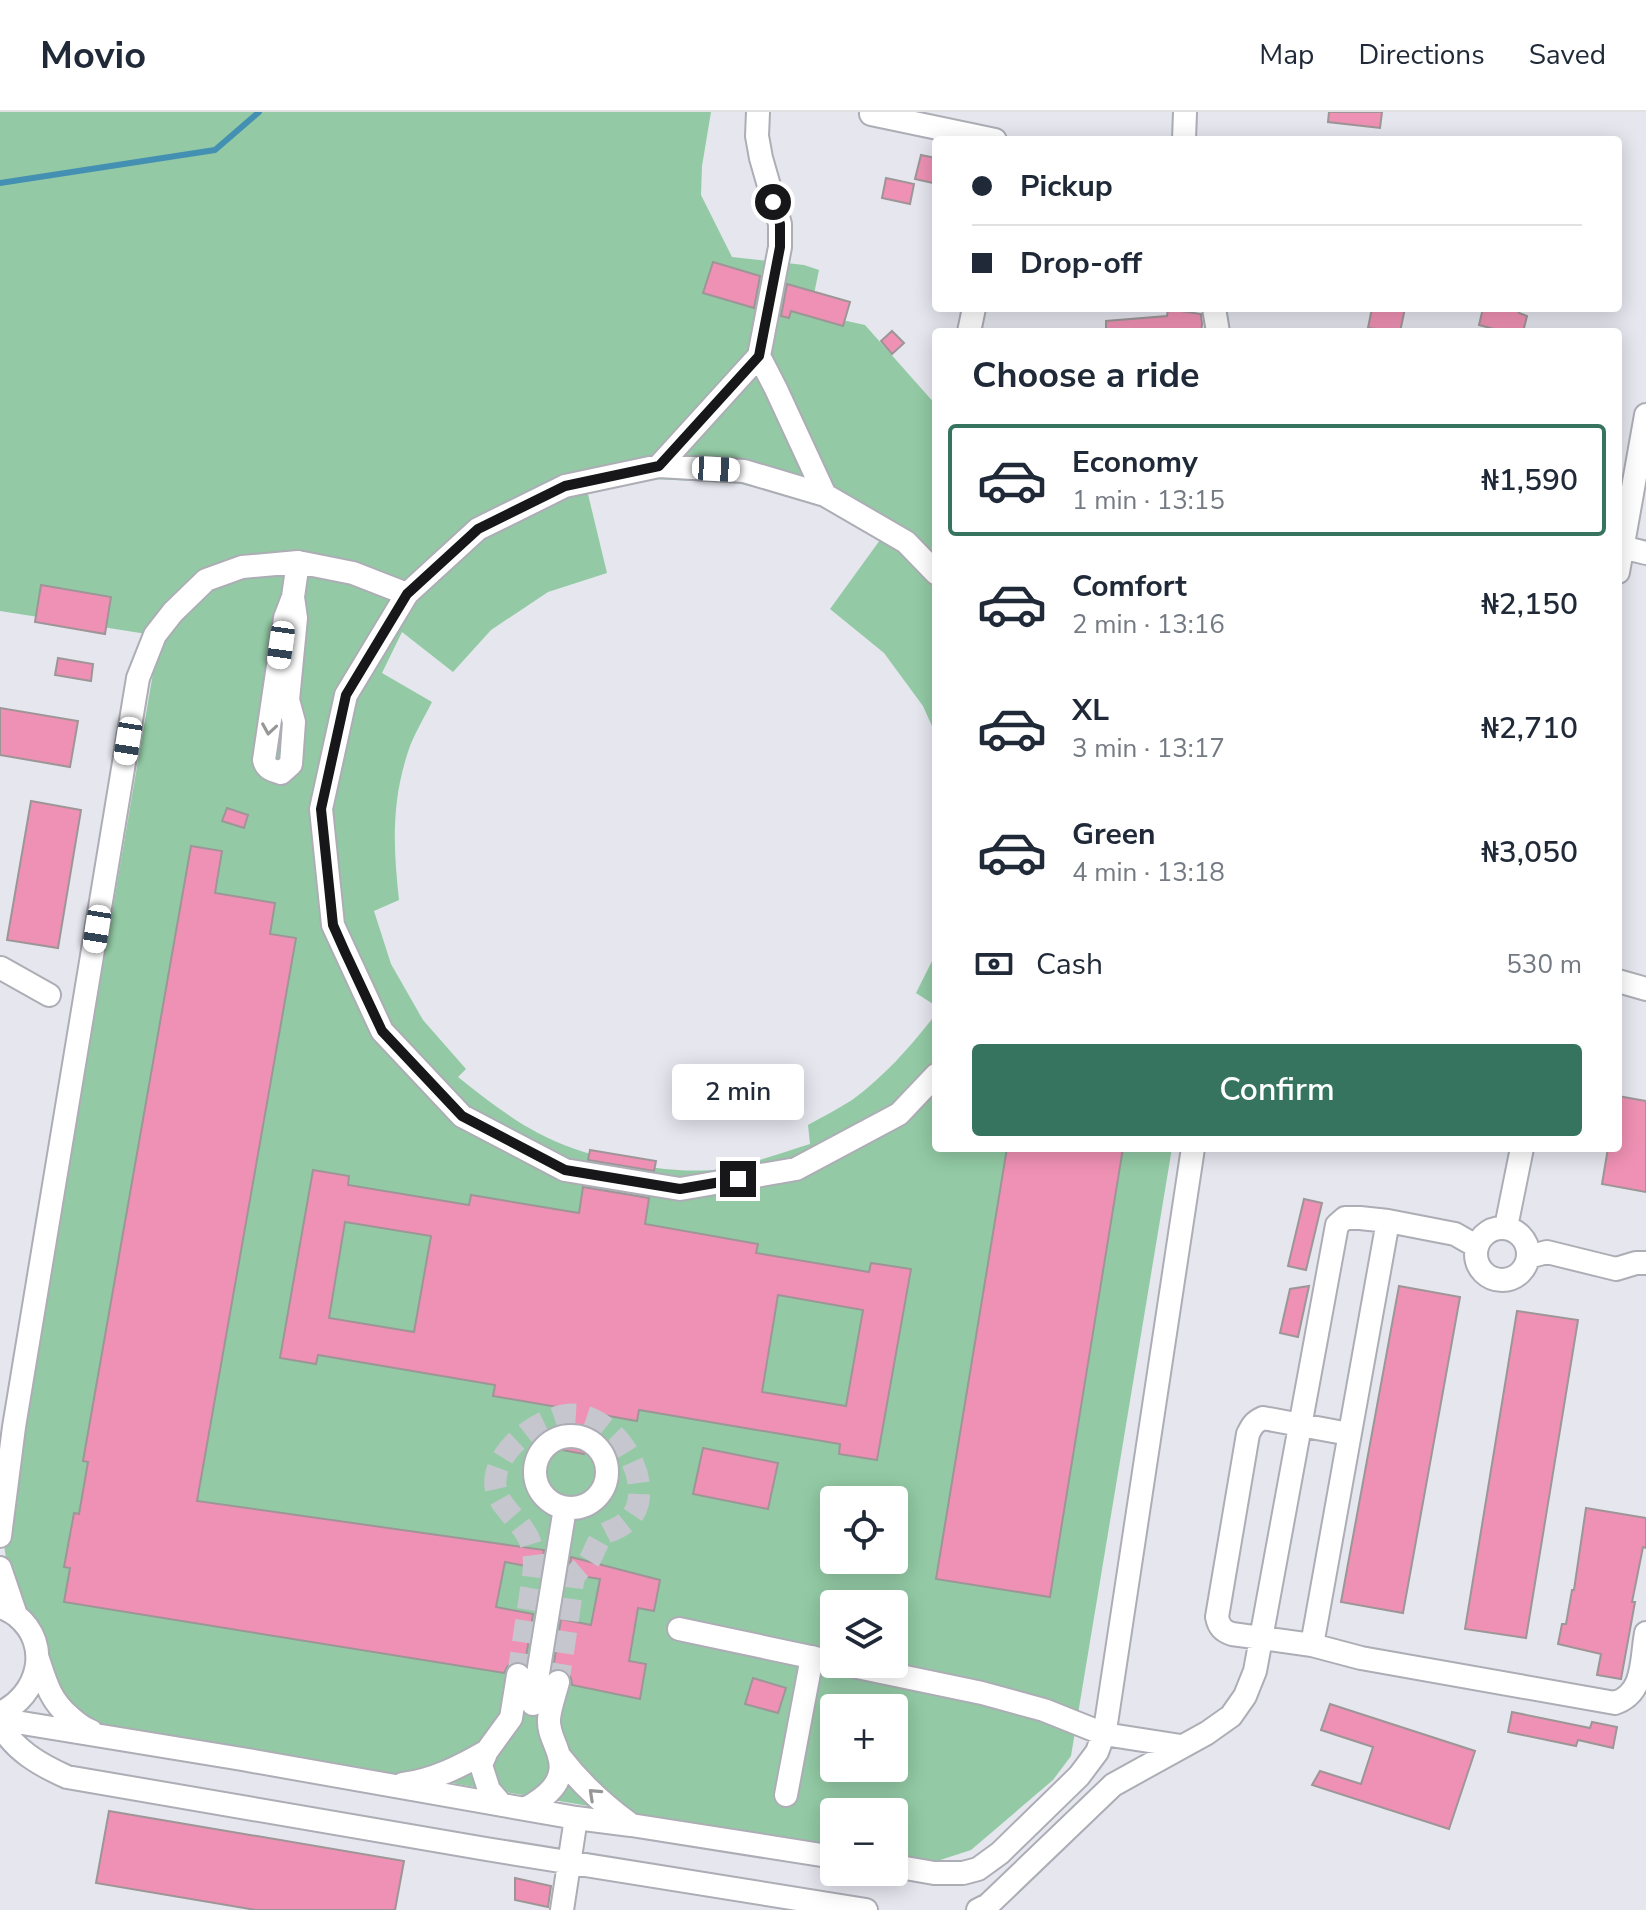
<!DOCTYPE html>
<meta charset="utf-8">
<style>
:root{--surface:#fff;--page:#f6f6f7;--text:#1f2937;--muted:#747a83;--line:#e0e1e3;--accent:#377460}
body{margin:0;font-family:"Nunito Sans",sans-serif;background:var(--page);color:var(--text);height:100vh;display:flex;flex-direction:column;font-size:30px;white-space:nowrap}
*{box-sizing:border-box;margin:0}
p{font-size:26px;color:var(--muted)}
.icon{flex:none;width:44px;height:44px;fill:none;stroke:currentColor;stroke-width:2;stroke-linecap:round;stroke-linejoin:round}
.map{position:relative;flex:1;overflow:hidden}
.details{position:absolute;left:932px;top:216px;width:690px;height:824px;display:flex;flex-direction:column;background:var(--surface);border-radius:8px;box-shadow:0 4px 20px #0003}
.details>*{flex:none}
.banner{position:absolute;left:932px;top:24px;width:690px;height:176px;border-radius:8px;box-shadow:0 4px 20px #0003;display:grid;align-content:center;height:176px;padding:0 40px;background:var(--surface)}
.fabs{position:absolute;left:820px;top:1374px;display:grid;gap:16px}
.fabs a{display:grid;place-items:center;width:88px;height:88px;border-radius:8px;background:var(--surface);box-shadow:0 4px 20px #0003;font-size:40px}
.end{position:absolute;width:36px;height:36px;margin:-18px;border:10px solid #17171a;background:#fff;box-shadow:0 0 0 4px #fff}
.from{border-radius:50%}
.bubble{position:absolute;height:56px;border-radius:8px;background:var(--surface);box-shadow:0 4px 20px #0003;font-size:26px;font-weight:600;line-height:56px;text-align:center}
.car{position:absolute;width:24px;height:48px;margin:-24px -12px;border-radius:10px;box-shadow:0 0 6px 2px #0007;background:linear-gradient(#fff 24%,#345 0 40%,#fff 0 76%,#345 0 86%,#fff 0)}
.banner b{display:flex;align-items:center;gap:28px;height:76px;font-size:30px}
.banner b+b{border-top:2px solid var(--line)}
.banner i{width:20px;height:20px;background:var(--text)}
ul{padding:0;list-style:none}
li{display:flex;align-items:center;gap:24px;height:112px;margin:0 16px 12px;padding:0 24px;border:4px solid transparent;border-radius:8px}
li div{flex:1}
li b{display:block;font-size:30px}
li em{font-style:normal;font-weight:600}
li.current{border-color:var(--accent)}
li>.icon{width:72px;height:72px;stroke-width:1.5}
h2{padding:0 40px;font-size:36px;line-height:96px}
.pay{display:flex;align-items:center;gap:20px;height:88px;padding:0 40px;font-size:30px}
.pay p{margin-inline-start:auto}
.primary-button{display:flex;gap:16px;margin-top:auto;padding:16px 40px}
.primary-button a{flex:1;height:92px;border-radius:8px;background:var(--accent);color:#fff;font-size:32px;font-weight:600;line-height:92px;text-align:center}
header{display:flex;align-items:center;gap:48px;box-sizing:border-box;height:112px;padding:0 40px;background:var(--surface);border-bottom:2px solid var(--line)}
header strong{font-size:38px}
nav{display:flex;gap:44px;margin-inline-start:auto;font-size:28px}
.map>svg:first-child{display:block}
.green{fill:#93caa5;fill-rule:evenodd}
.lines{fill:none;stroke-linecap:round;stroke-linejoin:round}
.stream{stroke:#4490b2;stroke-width:6}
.building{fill:#ef91b4;stroke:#9e9597;stroke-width:2;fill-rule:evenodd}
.minor-tunnel{stroke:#c6c7ce;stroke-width:22;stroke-dasharray:22 11;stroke-linecap:butt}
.minor-casing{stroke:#acadb5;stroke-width:26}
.minor{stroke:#fff;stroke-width:22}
.oneway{stroke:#979798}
.route{stroke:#17171a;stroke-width:10}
</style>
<header>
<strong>Movio</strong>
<nav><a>Map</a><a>Directions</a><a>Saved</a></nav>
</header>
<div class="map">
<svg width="1646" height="1798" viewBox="0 0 1646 1798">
<rect width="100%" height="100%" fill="#e5e6ee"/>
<path class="green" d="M0,0H711L702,54L701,83L732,145L804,153L819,158L810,201L865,213L936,293V623L923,594L884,541L830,497L880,428L814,391L737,371L653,367L587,378L607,461L548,480L491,518L453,560L402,520L382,561L432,590C425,604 416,619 410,634C391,688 393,733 399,788L374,799L391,852L423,908L466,957L458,965C483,985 510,1006 538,1021C587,1047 667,1064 722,1057C752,1052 781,1041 810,1032L808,1013C822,1005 838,997 852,988C885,964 911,934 936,902V1036H1172L1071,1644L1053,1668L971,1738L931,1751L894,1745V1700H834V1735L93,1611L60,1588L11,1480L4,1433L153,561L166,525L0,499ZM834,1388H894V1448H834ZM834,1492H894V1552H834ZM834,1596H894V1656H834Z
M936,841V894L916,881Z"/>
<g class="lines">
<path class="stream" d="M0,71L215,38L259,0"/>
</g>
<path class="building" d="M1329,0H1382L1380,16L1328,10Z
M921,43L936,46L933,71L915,67Z
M886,66L914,72L910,92L882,86Z
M713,150L760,164L754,196L703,181Z
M787,172L850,190L843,214L791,199L789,206L781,204Z
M1372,196H1405L1400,220L1368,216Z
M1483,196H1521L1519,201L1527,204L1523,220H1505L1479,213Z
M1168,197L1201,202L1202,212L1201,220H1106V209L1167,204Z
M892,219L904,231L892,242L881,229Z
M41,473L111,485L105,522L35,510Z
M58,546L93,552L91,569L55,563Z
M0,596L78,609L70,655L0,643Z
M31,689L81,698L58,836L7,828Z
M227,696L248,703L244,716L222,709Z
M191,734L222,739L215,781L275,791L270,822L296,826L197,1389L544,1438L541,1457L505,1450L496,1495L533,1502L525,1551L519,1549L512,1550L507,1555L504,1561L64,1490L70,1456L64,1455L74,1401L79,1402L88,1350L83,1349Z
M1618,984L1646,989V1080L1602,1072L1608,1036H1618Z
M1007,1036H1123L1050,1485L936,1467Z
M590,1038L656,1049L654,1059L588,1048Z
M313,1058L349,1064L348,1073L469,1093L471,1083L579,1101L583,1075L649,1086L645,1112L758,1132L756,1141L869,1160L871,1151L911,1157L877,1348L839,1342L840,1332L639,1298L637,1309L592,1301L584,1342L562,1338L569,1297L493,1284L495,1273L318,1243L316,1252L280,1246ZM345,1110L431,1124L414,1220L329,1206ZM778,1183L863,1198L846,1294L762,1280Z
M1304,1087L1322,1091L1306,1158L1288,1154Z
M1309,1174L1298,1225L1280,1221L1290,1177Z
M1399,1174L1460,1185L1403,1501L1341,1490Z
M1517,1199L1578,1208L1526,1526L1465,1517Z
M703,1336L778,1351L768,1397L693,1382Z
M1586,1396L1646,1406V1436L1643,1435L1632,1490H1635L1621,1567L1597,1563L1601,1542L1558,1532L1562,1512H1566L1572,1478H1574Z
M571,1445L660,1468L654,1499L638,1496L629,1549L646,1552L640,1587L572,1573L571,1566L567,1560L561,1556L553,1557L561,1507L591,1513L600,1467L568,1462Z
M753,1566L786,1576L778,1601L745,1592Z
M1330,1592L1475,1639L1449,1717L1312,1673L1320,1659L1361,1672L1373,1635L1321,1618Z
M1512,1600L1590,1616L1592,1610L1617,1615L1613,1636L1578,1628L1576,1634L1508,1620Z
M109,1699L404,1749L395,1798H256L96,1771Z
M515,1766L551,1774L548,1795L515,1788Z"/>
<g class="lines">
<path class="minor-tunnel" d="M518,1563C522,1539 525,1515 529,1491C531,1473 537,1454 532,1436C524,1402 481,1392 500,1351C512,1326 550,1299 579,1303C615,1309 646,1357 638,1391C635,1404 626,1412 615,1417C611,1419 607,1420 604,1422C597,1429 594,1441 589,1449C585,1454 579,1457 576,1462C572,1468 572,1479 571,1486C567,1514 563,1542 558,1570"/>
<g class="minor-casing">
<path id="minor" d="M758,0L757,24L761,46L780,112V135L759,244
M871,2L995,28
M1184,28L1185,0
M1214,196L1218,220
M969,220L974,196
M659,354L759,244L776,277L825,383
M1622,435L1646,441
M1618,460L1646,303
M936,461L906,430L825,383L744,359L659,354L565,374L478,417L407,482L346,583L321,697L333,813L382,919L462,1004L565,1058L680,1077L796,1057L899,1002L936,963
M293,485L296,506L288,588L294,610L291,652L281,661C272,658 266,657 264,648L285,506L293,485L298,450
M1,856L49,883
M1618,869L1646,877
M1506,1115L1522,1036
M1476 1142a26 26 0 1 1 52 0a26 26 0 1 1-52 0Z
M1528,1145L1547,1140L1616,1157L1636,1151H1646
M1349,1322L1263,1306C1254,1310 1252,1314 1248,1322L1217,1505C1219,1515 1223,1519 1232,1522L1312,1533L1361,1546L1615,1591C1645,1581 1641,1548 1646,1521
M535 1360a36 36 0 1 1 72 0a36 36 0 1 1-72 0Z
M0,1424L14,1315L138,566L155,523L173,500L206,468L242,455L298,450L353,461L407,482
M0,1456L16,1503
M0,1494C5,1497 12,1500 17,1504C52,1533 39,1583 0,1601
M679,1517L834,1550
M1312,1533L1388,1109
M38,1547C46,1571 50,1588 70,1605C77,1611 82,1616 91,1619
M843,1552L982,1581L1044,1598L1104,1622L1181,1634
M533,1592L565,1396
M4,1600L7,1605L16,1610L242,1647L576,1706L631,1713L834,1745
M0,1612C14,1638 40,1653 67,1665L486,1737L866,1798
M561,1646C581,1672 604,1693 630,1712
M403,1672C434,1668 461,1654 487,1639
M786,1683L812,1545
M502,1693L489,1678L481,1653L487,1639L511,1606L518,1563
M525,1697C545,1686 567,1670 559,1644C556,1631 548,1621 549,1607C550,1595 555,1582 558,1570
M894,1754L934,1761H963L978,1757L1000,1741L1079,1664L1097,1640L1105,1618L1193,1036
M562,1798L576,1706
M978,1798L988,1793L1113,1673L1207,1621L1231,1604L1245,1584L1255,1559L1337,1113L1345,1106H1360L1388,1109L1455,1122L1476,1134"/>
</g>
<use href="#minor" class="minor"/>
</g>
<defs><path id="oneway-chevron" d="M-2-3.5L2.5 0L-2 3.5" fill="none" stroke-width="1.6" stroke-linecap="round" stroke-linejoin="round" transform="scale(2)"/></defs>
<g class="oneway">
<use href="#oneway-chevron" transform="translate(269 617) rotate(99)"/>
<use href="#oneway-chevron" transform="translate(594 1682) rotate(-137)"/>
</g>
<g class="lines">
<path class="route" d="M738,1067L680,1077L565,1058L462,1004L382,919L345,840L333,813L321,697L346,583L407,482L478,417L565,374L659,354L759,244L780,135V112L773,90"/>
</g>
</svg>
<div class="fabs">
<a><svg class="icon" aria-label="locate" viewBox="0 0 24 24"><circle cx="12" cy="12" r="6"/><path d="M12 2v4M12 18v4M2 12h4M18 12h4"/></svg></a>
<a><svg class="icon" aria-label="layers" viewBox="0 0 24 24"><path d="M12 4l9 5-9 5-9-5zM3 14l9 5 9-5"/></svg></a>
<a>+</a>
<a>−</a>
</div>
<i class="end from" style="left:773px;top:90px"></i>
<i class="end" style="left:738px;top:1067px"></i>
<div class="bubble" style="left:672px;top:952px;width:132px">2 min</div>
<i class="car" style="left:716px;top:357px;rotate:93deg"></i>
<i class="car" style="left:281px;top:533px;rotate:188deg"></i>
<i class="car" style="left:128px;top:629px;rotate:189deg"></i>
<i class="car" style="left:97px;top:817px;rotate:189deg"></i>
<div class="banner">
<b><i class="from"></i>Pickup</b>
<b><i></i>Drop-off</b>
</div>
<section class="details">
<h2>Choose a ride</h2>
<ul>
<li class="current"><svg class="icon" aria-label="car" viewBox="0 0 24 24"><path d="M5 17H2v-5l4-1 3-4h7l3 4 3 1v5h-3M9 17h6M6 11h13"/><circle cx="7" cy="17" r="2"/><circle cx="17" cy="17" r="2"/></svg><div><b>Economy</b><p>1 min · 13:15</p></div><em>₦1,590</em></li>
<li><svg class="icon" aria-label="car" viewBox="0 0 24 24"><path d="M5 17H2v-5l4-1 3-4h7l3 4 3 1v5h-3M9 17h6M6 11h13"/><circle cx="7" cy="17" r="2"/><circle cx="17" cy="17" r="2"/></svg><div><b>Comfort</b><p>2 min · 13:16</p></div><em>₦2,150</em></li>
<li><svg class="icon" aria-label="car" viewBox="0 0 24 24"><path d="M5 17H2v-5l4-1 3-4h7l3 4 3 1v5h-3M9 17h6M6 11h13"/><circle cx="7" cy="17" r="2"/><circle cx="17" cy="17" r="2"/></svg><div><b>XL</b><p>3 min · 13:17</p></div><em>₦2,710</em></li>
<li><svg class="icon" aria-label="car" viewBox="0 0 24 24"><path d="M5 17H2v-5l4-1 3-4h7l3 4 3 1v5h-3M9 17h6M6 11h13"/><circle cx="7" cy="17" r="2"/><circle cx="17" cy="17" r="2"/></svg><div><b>Green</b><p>4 min · 13:18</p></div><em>₦3,050</em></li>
</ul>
<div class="pay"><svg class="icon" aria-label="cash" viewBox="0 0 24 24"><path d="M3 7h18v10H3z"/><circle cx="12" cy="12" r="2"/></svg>Cash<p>530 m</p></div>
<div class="primary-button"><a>Confirm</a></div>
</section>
</div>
